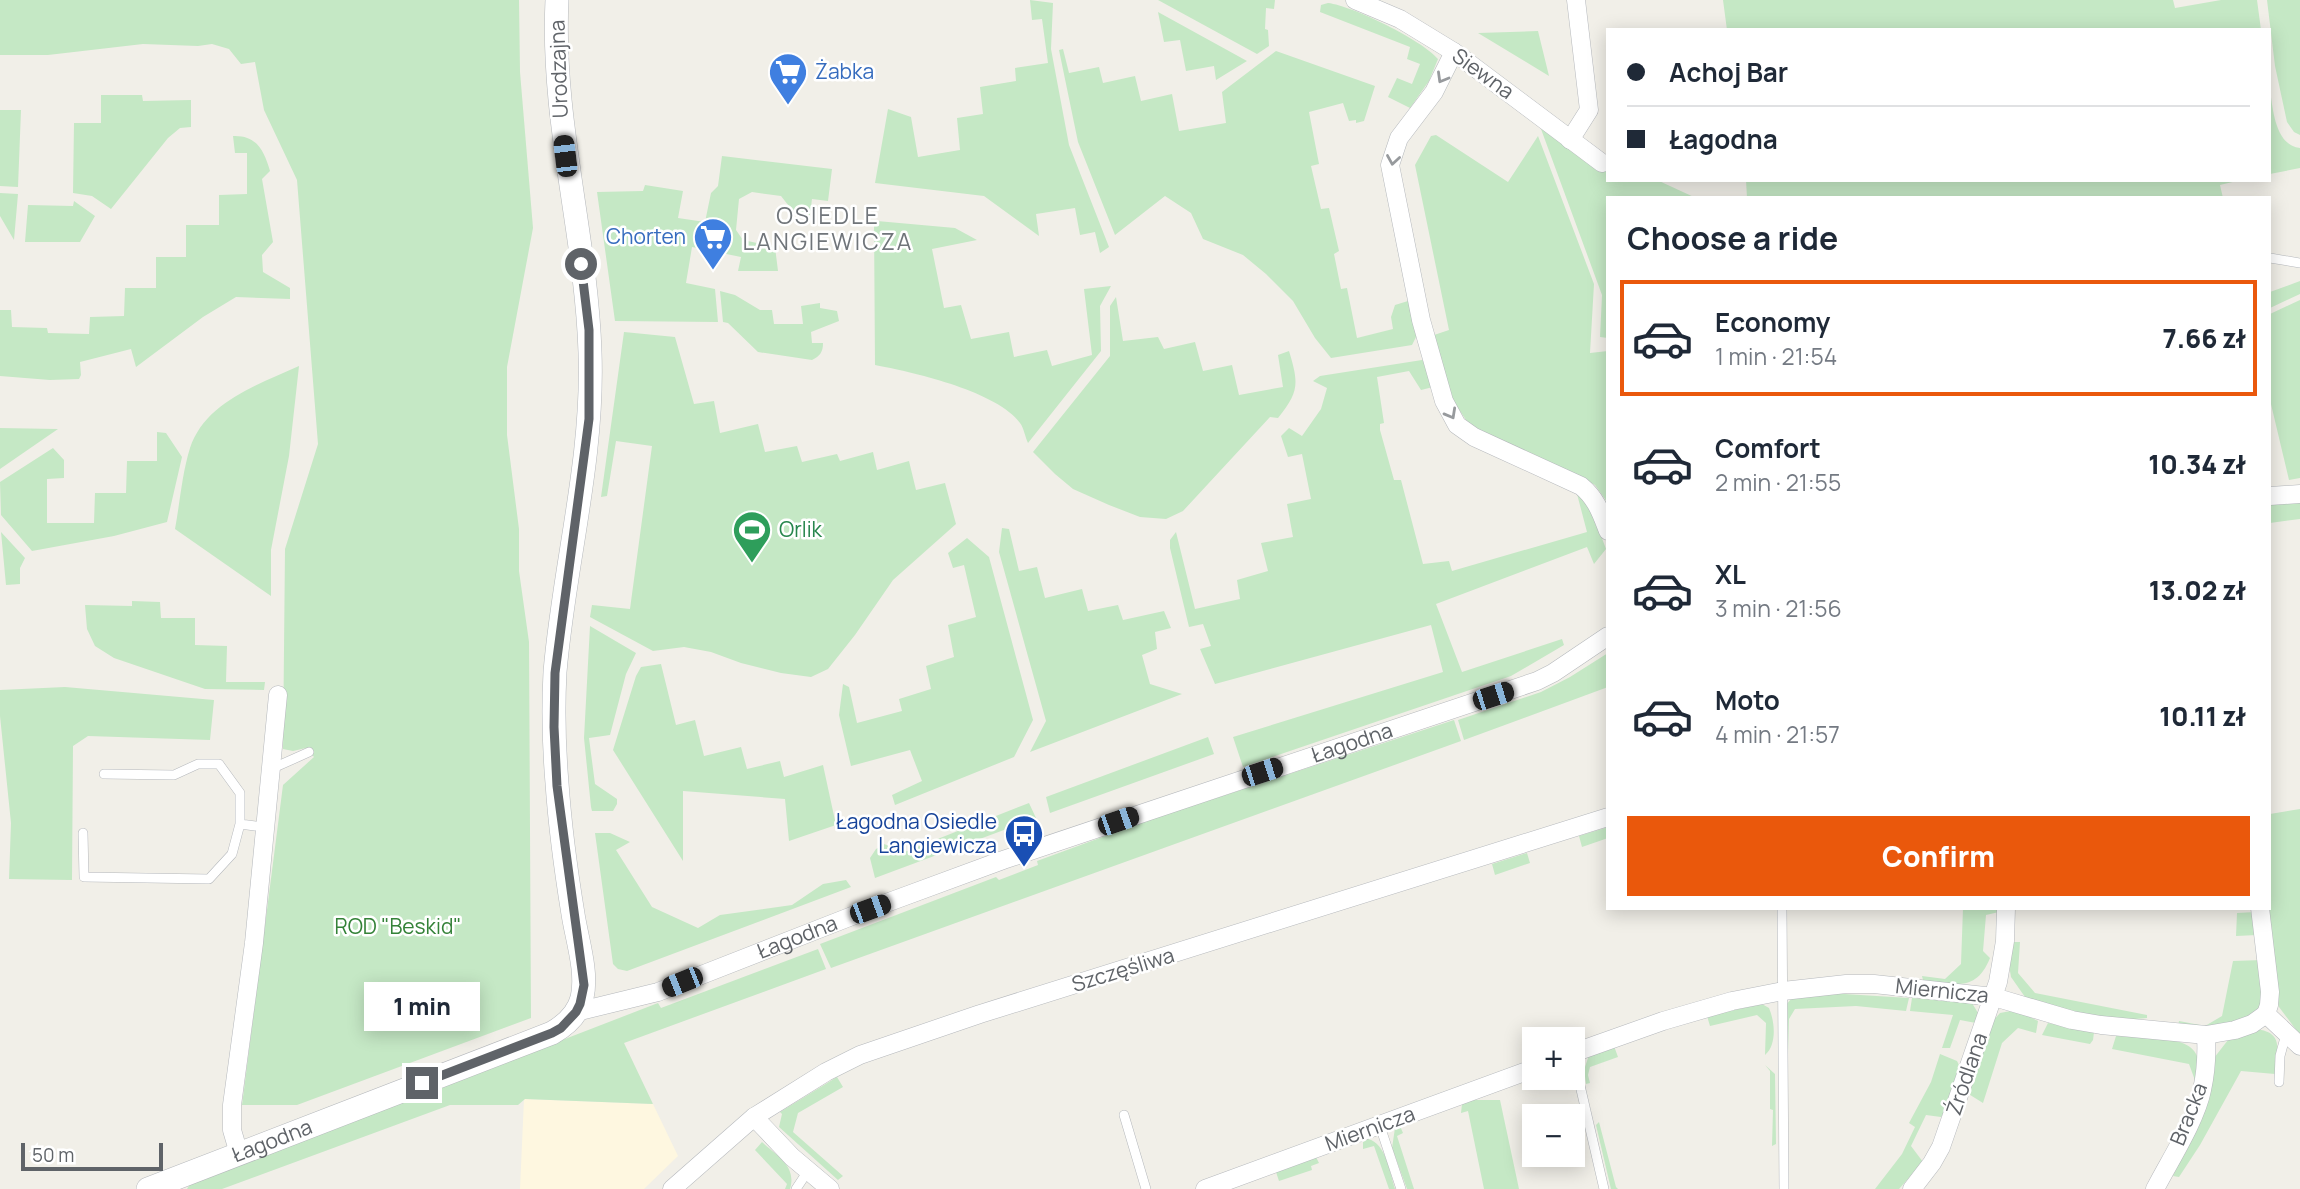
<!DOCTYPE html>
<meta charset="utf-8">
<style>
:root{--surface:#fff;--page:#f2f2f3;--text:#1f2937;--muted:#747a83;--line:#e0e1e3;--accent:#ea580c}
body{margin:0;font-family:Manrope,sans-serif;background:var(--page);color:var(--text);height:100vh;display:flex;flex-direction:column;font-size:26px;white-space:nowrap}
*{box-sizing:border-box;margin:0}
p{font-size:23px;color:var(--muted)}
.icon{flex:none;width:38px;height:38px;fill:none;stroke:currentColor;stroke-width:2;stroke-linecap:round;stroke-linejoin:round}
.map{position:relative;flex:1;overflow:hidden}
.details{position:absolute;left:1606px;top:196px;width:665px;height:714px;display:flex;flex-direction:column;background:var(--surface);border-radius:0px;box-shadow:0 4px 18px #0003}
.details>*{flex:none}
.guide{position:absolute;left:1606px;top:28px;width:665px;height:154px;border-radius:0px;box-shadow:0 4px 18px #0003;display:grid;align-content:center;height:154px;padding:0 21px;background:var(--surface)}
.controls{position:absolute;left:1522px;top:1027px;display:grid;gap:14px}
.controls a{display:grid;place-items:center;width:63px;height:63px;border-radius:0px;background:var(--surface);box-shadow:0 4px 18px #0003;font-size:35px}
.scale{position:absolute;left:21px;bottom:18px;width:142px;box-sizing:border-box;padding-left:7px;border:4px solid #5f6368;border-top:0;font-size:19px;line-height:24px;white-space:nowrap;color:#5f6368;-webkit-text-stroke:5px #fff;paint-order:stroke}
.end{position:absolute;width:32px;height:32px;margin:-16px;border:9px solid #5f6368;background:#fff;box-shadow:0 0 0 4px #fff}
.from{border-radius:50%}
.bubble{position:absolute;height:49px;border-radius:0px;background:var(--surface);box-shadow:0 4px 18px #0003;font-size:23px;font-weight:800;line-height:49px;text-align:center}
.car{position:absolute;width:21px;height:42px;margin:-21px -10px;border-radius:9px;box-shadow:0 0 5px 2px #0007;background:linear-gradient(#222 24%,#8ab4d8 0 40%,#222 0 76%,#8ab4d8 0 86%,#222 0)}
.guide b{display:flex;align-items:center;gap:24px;height:66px;font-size:26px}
.guide b+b{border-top:2px solid var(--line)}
.guide i{width:18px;height:18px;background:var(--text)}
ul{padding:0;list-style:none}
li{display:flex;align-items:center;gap:21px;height:116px;margin:0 14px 10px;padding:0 7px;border:4px solid transparent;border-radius:0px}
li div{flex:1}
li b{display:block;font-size:26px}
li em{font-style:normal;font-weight:800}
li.on{border-color:var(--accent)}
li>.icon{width:63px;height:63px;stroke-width:1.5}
h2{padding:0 21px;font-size:32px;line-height:84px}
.primary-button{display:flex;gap:14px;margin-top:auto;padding:14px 21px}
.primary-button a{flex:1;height:80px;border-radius:0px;background:var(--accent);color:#fff;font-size:28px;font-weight:800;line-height:80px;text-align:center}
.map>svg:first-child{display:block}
.commercial{fill:#fef7e0}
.green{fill:#c5e8c5}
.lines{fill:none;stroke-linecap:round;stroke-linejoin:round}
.service-casing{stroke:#b5b8bc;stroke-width:10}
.minor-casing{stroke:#b5b8bc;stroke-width:19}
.tertiary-casing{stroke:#b5b8bc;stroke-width:24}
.service{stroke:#fff;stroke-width:9}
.minor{stroke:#fff;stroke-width:18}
.tertiary{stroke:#fff;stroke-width:23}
.oneway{stroke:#979a9d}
.route{stroke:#5f6368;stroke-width:9}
.labels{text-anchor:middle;stroke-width:5;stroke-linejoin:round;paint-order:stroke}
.street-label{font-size:21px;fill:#5f6368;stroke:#fff}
.shop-label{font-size:21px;fill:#366cbe;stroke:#fff;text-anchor:start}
.leisure-label{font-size:21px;fill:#27864d;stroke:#fff;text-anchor:start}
.transit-label{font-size:21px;fill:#164399;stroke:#fff;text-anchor:end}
.park-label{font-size:21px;fill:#348238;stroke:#fff}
.neighbourhood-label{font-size:23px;letter-spacing:2px;fill:#70757a;stroke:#fff}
</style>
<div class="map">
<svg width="2300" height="1189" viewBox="0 0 2300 1189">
<rect width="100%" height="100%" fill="#f1efe8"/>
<path class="commercial" d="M524,1099L653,1104L678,1156L644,1189H520Z"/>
<path class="green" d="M0,0H519L520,72L533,228L507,367V435L519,529V571L529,642L531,1018L297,1105H242L283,785L314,757L306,748L293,751L283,749L285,549L318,444L297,180L264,110L255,62L241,64L229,49L212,44L198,46L143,44L48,55H0Z
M1030,0L1053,3L1051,49L1069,145L1109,247L1100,253L1095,232L1080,235L1075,208L1036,214L1039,236L984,196L875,183L888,109L911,117L918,157L960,150L957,118L983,114L980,87L1016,81L1015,68L1048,63L1042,19L1032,20Z
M1158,0H1275L1274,9L1266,8L1265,29L1268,30L1269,46L1257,54Z
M1723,0H2173L2175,8L2221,0H2257L2261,30H1727Z
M2267,0H2300V135L2294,132L2287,122L2275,66Z
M1328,3C1353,6 1422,40 1438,59L1429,81L1410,108L1388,97L1397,78L1412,84L1420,64L1407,59L1410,47L1320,12L1321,5Z
M1158,12L1247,61L1216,80L1214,66L1186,71L1180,40L1164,42Z
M1538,31L1549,76L1478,33Z
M1063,49L1069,73L1099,67L1103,83L1135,76L1141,101L1172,94L1179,131L1226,123L1222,92L1276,51L1375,86L1364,121L1356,123V120L1349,121L1343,103L1309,112L1319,164L1311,166L1321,209L1329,208L1339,251L1334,254L1341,289L1347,288L1357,338L1393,329L1391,317L1395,305L1408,301L1418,333L1412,345L1331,358L1315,338L1293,301L1266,274L1243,255L1203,239L1191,213L1165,196L1115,235L1078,142L1059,50Z
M2270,90C2273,109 2275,145 2300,148V168L2270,174Z
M101,95H142L143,101L191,100V127L180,128L168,138L111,209L92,196L73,193L74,123H101Z
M0,110H21L18,187L0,186Z
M1541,129L1608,159V180H1657L1696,198H1608V338L1600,337L1602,295Z
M1436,135L1508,182L1538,136L1594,284L1590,353L1608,351V502H1607L1595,485L1576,474L1492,441L1470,426L1452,399L1434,335L1449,330L1415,165L1431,136Z
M233,136C257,135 264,151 270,171L262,179L273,242L262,255L263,272L290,288V299L236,297L203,317L136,367L131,349L80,362L81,375L79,379L50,380L0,376V310H11L12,327L47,328L48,333L89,334L90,317L124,316L125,288H156V257H186V225H219V195L247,194V153H235Z
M722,156L832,169L828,201L812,199L810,215L792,210L781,196L752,192L739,199L736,230L743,240L775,247L778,271H738L741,257L692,247L686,283L715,289L718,322L615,321L597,192L643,191L645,185L683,191L678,218L705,222L711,193L718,186Z
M1746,180H2241L2220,185L2223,198H1747Z
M0,193L18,194L14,240L0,216Z
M74,201L95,216L80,242H25L28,205L73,206Z
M877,221L955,228L977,240L932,249L944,308L961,305L971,339L1009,332L1014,357L1047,350L1052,366L1092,355L1084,289L1111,286L1100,306L1101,351L1028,443C1025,437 1024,428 1020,423C997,391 912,372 875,365L874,222Z
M2300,281V294L2270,308V292Z
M720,291L735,295L760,310H772L774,324H803L801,306L820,303V308L837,311L839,321L811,332L812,343H823C823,352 820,356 812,360L758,352L728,323L723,322Z
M1116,297L1123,341L1158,337L1164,349L1195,342L1203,371L1232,365L1239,395L1283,387L1278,355L1289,351C1299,384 1299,392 1278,418L1270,417L1183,511L1166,519L1140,517L1109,505L1073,489L1055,474L1033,452L1110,356V306Z
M2300,300V478L2289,480L2270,400V314Z
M624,332L675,337L694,404L714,401L720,433L758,424L765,452L797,446L802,462L837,454L840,461L873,452L877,470L909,461L916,490L945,483L956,524L893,580L855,635L828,669L811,677L781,673L741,663L711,652L684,647L653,651L590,617L592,605L630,609L652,446L616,441L607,496L601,497Z
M1422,360L1427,362L1433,387L1421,390L1409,371L1377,377L1384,423L1380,424V430L1394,480H1401L1423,564L1449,561L1452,571L1587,532L1577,494L1588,501L1606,549L1594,564L1587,547L1436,604L1462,672L1562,639L1564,645L1511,676L1243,767L1233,737L1443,672L1431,625L1215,684L1200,649L1211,646L1203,624L1189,627L1170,548V540L1176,532L1195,609L1240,599L1237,580L1268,571L1261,543L1293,537L1287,504L1311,499L1302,454L1288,457L1281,436L1289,428L1302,436L1321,409L1327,388L1313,381L1320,376Z
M299,366L289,456L271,550V596L175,529C180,502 182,474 190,448C205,402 259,384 299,366Z
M0,428L58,429L0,469Z
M157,432L166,433L182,457L167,522L114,536L32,551L1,515L0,482L53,448L64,460V478L47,479V523H94L95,493H126L127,461H157Z
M2300,502V519L2270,523V504Z
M1002,528L1009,529L1019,571L1037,567L1045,598L1082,589L1088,611L1118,605L1123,620L1164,611L1171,628L1155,632L1157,649L1142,655L1150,684L1182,694L1030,752L1046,721L999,552Z
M1,532L25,558L20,568V584L6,585Z
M967,538L989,557L1033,720L1014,757L895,805L892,795L922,781L910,750L851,766L839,715L843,684L849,687L857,723L902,711L899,699L931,689L926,666L954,657L948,625L976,617L964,565L953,568L948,553Z
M132,601L160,602L161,618H195V645L227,646L226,682H265L264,690L205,689L114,658L95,646L87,629L85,605L132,606Z
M590,626L636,653L626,674L610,735L589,738L595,784L617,799V804L613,811H592L591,807L584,738Z
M1608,653V687L1464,740L1458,720L1541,692L1570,677Z
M661,664L676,725L695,720L704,756L741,747L747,769L780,761L784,777L823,765L836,825L789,841L785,799L683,791V861L613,750L636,676L641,667Z
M65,687L214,700L210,740L88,736L73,746L72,880L9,879L11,823L0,716V690Z
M1454,720L1461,741L831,968L820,944L996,877L999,880L1038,865L1037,861L1146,821Z
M1208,737L1214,754L1050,813L1046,797Z
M1029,803L1036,818L875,878L870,858L876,849L884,844L892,847L897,855Z
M2300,809V1035L2279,1007L2276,996L2267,908H2270V814Z
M1608,827V838L1582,847L1579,836Z
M595,833H610L630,842L616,850L652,907L698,928L720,915L792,905L823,884L846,880L851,887L627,971L618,969L613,964Z
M1527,853L1530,863L1495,875L1492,864Z
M1963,908H1998L1999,912L1986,915L1983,951L1990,958C1976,993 1954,984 1923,980L1922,976L1945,979L1961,964Z
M2255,912L2257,935L2236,936L2237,913Z
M2011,942H2020L2018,973L2035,993L2147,1015V1018L2112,1021L2039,1005L2025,997L2011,977L2009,965Z
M818,949L826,969L624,1043L653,1104L525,1099L518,1105H450L222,1189H187L190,1184L658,1003L661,1008Z
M2262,960L2264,1000C2246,1031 2210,1029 2178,1026L2179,1021L2205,1026L2222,1016L2233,961Z
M1828,993L1909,998L1906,1011L1856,1006L1795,1009L1789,1019L1788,1054L1783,1051L1784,1007L1792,998Z
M1912,998L1972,1003L1978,1013L1976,1023L1960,1020L1950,1048H1942L1953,1015L1910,1011Z
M1762,1004L1769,1008C1775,1022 1777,1045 1765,1055L1766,1023L1757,1015L1710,1026L1707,1016Z
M2016,1010L2038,1021L2036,1033L2018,1028L2002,1043L1983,1103L1967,1093L1991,1023L2000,1013Z
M2048,1023L2094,1032L2093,1040L2090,1044L2042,1035Z
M2255,1029C2285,1032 2277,1050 2275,1074L2241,1071L2200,1145L2179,1177L2173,1176L2200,1117L2214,1058L2228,1040Z
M2116,1036C2136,1037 2195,1033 2198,1060C2199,1067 2197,1076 2196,1083L2189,1064L2112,1049Z
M1614,1046L1618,1057L1590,1067L1588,1075L1590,1083L1586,1084L1584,1070L1589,1055Z
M1940,1054L1957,1061L1960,1067L1946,1111L1941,1117L1926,1115L1911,1146L1923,1162L1899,1189H1875L1902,1154L1915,1127L1909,1123L1931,1082Z
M1765,1065L1775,1074L1776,1144L1772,1146L1773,1110L1770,1109V1071Z
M837,1077L843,1087L798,1113L793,1132L843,1176L838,1180L779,1127L782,1114L780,1112Z
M1473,1100H1500L1519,1189H1484L1468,1111L1461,1113L1462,1104Z
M1599,1122L1616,1187L1618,1189H1611L1596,1125Z
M1400,1126L1403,1133L1397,1136L1414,1189H1407L1392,1148L1395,1128Z
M1368,1139C1386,1143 1390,1173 1395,1189H1389L1374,1146L1363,1149V1142Z
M762,1142C777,1156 797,1166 790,1189H785L787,1184L755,1150Z
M1316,1157L1319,1163L1311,1166L1312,1170L1279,1181L1276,1172Z"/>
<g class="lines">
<g class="service-casing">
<path id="service" d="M2270,258L2300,263
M271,769L309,752
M104,774L174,775L198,764H219L240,793V824L263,827
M83,833L84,877L209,879L232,854L240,824
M1782,908L1784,1189
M1573,1055L1604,1189
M2279,1082L2280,1056L2286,1034
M1124,1115L1146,1189
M1380,1126L1401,1189
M796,1189L808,1171"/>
</g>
<g class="minor-casing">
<g id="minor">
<path d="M1355,0L1400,19L1454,52L1602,163"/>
<path d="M1454,52L1434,92L1399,138L1390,165L1421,320L1444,401L1457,425L1474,437L1581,486C1596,498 1601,513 1608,531"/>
<path d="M1570,140L1589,110L1576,0"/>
<path d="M2270,496L2300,494"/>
<path d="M2260,908L2270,992L2269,1005L2266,1014"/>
<path id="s1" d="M576,1012L658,992L870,909L1003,860L1537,681L1553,673L1608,636"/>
<path d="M1573,1053L1663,1021L1732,1001L1783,991L1846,984H1874L1994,997L2072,1020L2101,1025L2206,1035L2235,1030L2252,1024L2266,1014L2300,1046"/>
<path d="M754,1117L792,1157L830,1189"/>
<path d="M239,1154L232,1130V1105L254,943L278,695"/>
<path d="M672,1189L754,1117L826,1072L860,1055L980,1014L1608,817"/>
<path d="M1205,1189L1535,1068"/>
<path d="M1912,1189L1932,1163L1941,1147L1998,982L2005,941L2006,908"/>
<path d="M2155,1189C2170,1160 2196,1120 2202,1090C2206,1072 2207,1053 2206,1035"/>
</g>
</g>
<g class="tertiary-casing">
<g id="tertiary">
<path id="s2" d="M148,1189L552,1033C566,1025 578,1014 582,998C588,972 577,940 573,914C566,871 560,827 557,783C554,747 553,709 555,672C564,565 594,460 590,352C586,233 551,121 557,0"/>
</g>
</g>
<use href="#service" class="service"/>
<use href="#minor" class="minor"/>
<use href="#tertiary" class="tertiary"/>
</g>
<defs><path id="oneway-chevron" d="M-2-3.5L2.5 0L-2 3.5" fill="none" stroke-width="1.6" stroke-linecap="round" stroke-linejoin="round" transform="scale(1.75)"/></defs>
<g class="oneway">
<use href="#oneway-chevron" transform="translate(1442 78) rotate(120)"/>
<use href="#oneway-chevron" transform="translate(1393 160) rotate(99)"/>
<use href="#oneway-chevron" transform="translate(1451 414) rotate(61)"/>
</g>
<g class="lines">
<path class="route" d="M422,1083L552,1033L561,1028L576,1012L580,1004L584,985L557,786L554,727L555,673L589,419V330L581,264"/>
</g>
<defs>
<g id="supermarket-pin" transform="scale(2.0125)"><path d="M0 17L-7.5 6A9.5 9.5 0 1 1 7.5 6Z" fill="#3f7fe0" stroke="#fff"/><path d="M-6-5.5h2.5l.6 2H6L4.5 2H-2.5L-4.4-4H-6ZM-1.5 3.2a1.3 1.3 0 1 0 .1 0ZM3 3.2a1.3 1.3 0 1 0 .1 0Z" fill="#fff"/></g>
<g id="stadium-pin" transform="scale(2.0125)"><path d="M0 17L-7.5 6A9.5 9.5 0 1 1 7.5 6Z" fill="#2e9e5b" stroke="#fff"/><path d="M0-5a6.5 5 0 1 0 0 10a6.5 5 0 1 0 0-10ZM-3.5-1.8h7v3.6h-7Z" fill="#fff"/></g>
<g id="bus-pin" transform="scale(2.0125)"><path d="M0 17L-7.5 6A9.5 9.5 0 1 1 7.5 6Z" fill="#1a4fb4" stroke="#fff"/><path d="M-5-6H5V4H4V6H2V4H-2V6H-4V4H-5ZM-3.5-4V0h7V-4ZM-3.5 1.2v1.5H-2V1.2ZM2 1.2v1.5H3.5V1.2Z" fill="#fff"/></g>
</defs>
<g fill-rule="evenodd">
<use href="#supermarket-pin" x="788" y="72"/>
<use href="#supermarket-pin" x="713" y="237"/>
<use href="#stadium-pin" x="752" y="530"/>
<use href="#bus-pin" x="1024" y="834"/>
</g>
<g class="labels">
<g class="street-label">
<text transform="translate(559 69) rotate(-92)" y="7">Urodzajna</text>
<text transform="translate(1483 74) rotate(36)" y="7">Siewna</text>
<text dy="7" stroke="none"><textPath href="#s1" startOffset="822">Łagodna</textPath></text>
<text dy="7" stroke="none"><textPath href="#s1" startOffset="234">Łagodna</textPath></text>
<text transform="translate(1123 970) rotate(-17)" y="7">Szczęśliwa</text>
<text transform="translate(1942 991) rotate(6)" y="7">Miernicza</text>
<text transform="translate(1967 1074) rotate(-71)" y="7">Źródlana</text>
<text transform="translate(2189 1114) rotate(-68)" y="7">Bracka</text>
<text transform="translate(1370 1129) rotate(-20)" y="7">Miernicza</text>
<text dy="7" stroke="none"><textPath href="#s2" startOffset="133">Łagodna</textPath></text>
</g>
<g class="shop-label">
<text x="815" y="79">Żabka</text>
<text x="686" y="244" text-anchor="end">Chorten</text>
</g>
<g class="leisure-label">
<text x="779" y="537">Orlik</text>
</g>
<g class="transit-label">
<text x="997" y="829">Łagodna Osiedle<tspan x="997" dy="24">Langiewicza</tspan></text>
</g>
<g class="park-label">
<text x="398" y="934">ROD "Beskid"</text>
</g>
<g class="neighbourhood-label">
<text x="828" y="224">OSIEDLE<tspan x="828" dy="26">LANGIEWICZA</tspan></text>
</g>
</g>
</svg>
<div class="controls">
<a>+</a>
<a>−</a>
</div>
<div class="scale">50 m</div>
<i class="end from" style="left:581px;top:264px"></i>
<i class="end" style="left:422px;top:1083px"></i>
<div class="bubble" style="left:364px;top:982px;width:116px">1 min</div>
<i class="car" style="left:565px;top:156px;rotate:353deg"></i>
<i class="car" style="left:1493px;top:696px;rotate:72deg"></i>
<i class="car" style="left:1262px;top:772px;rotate:72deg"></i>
<i class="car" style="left:1118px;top:821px;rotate:71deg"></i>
<i class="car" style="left:870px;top:909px;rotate:70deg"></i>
<i class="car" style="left:682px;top:982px;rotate:248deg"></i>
<div class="guide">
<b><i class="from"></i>Achoj Bar</b>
<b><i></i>Łagodna</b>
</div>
<section class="details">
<h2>Choose a ride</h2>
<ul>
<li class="on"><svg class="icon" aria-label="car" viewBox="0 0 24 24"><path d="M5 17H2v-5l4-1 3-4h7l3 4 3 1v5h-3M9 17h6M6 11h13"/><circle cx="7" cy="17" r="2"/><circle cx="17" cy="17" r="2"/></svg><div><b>Economy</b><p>1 min · 21:54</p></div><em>7.66 zł</em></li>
<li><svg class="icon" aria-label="car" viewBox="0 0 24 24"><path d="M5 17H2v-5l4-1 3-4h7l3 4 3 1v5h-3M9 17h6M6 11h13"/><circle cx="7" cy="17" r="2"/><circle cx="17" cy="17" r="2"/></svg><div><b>Comfort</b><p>2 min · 21:55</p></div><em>10.34 zł</em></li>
<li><svg class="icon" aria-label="car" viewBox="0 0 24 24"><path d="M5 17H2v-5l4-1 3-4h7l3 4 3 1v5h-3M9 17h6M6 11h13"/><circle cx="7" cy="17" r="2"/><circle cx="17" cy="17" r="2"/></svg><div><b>XL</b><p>3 min · 21:56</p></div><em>13.02 zł</em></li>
<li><svg class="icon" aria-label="car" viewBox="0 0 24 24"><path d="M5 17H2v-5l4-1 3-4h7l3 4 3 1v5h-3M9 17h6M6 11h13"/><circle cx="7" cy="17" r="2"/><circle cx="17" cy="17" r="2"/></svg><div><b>Moto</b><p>4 min · 21:57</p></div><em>10.11 zł</em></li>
</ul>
<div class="primary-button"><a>Confirm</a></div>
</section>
</div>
